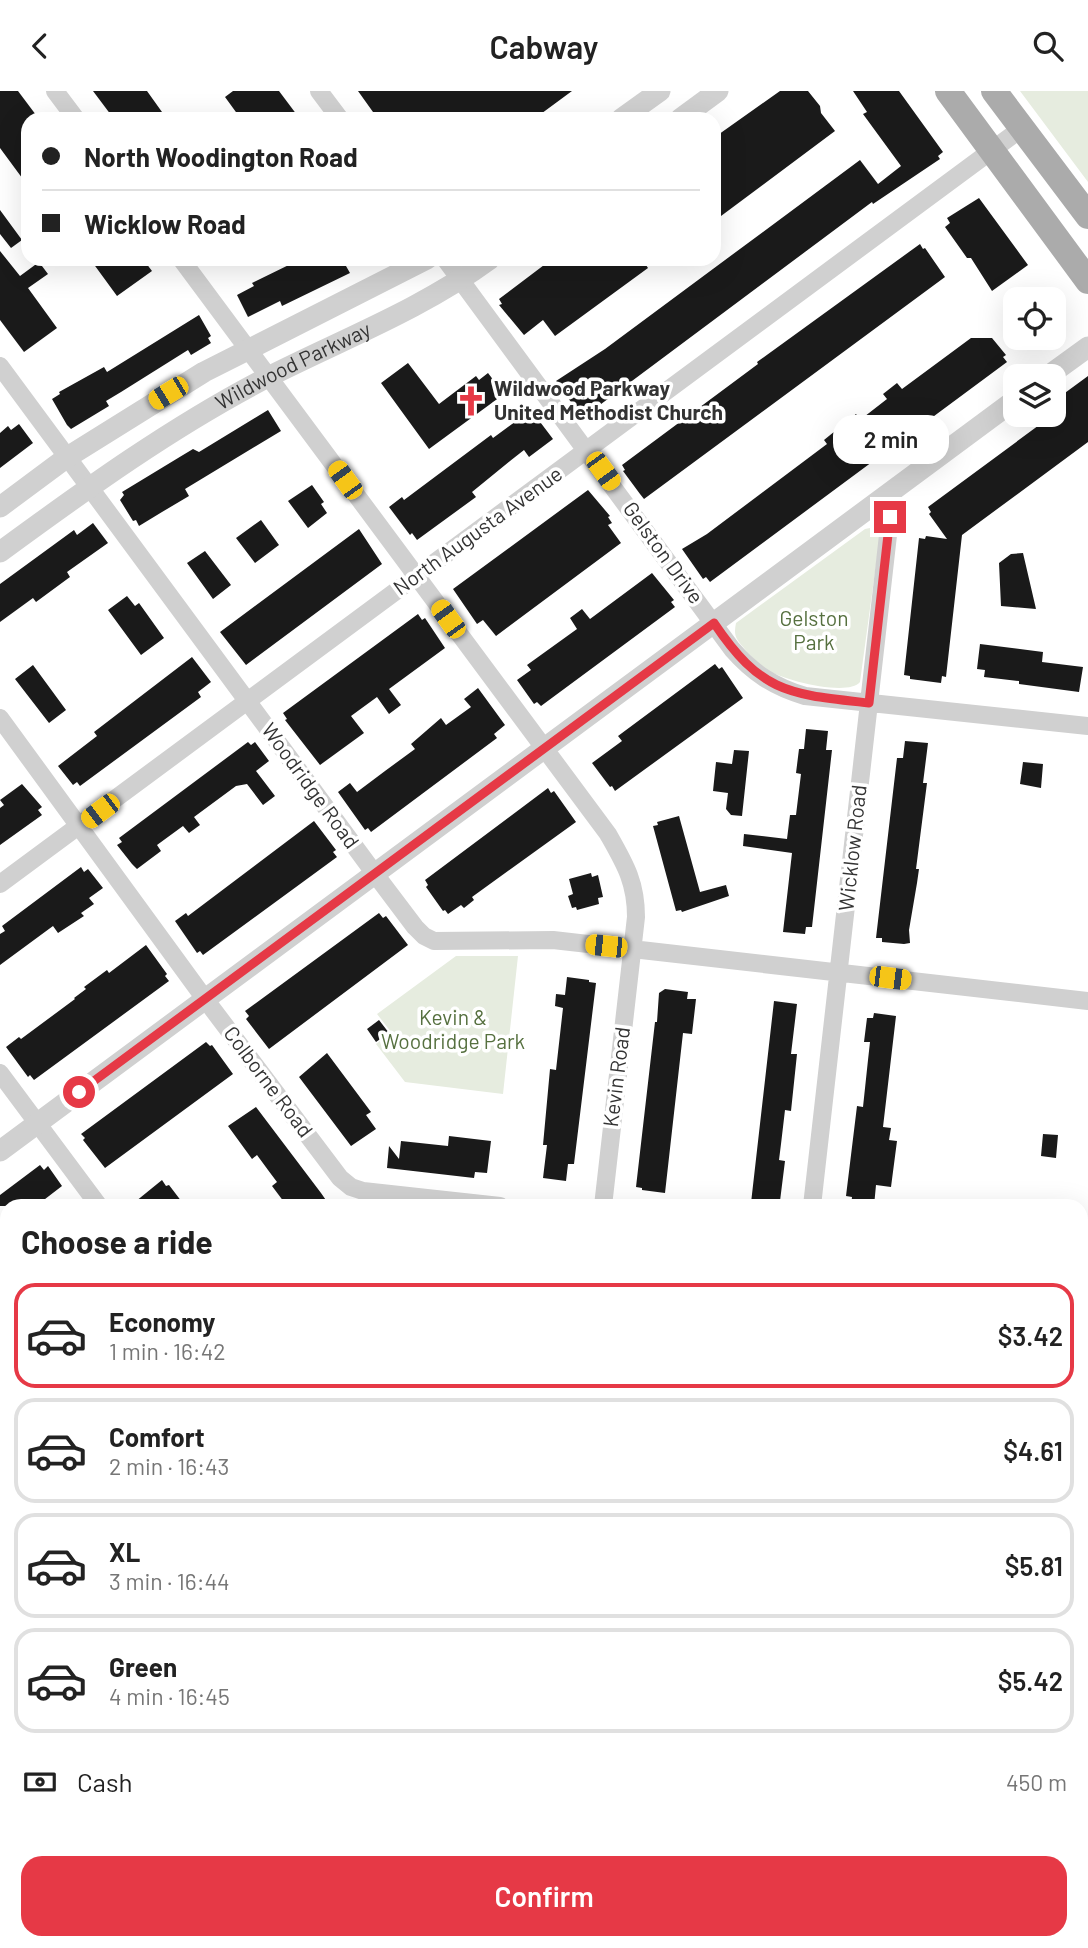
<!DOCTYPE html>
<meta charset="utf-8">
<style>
:root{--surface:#fff;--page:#f6f6f6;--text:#222;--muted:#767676;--line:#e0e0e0;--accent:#e63946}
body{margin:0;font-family:Barlow,sans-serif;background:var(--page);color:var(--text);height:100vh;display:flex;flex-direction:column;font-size:26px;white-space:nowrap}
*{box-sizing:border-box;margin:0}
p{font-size:23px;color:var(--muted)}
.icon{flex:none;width:38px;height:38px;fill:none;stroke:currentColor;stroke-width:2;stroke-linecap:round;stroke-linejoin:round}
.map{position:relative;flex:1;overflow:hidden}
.drawer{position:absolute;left:0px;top:1108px;width:1088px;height:751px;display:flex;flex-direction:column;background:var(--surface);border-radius:21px 21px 0 0;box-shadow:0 7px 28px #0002}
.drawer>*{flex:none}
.guide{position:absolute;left:21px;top:21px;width:700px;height:154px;border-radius:21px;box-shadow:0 7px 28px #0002;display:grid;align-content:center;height:154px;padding:0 21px;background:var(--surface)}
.fabs{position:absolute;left:1003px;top:196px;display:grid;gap:14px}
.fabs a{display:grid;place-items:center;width:63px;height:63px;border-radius:14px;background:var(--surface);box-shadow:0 7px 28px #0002;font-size:35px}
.end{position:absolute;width:32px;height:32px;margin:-16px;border:9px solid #e63946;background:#fff;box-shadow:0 0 0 4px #fff}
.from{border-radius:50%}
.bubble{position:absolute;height:49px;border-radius:21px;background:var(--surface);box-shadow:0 7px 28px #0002;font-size:23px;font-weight:600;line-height:49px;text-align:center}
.car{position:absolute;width:21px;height:42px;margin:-21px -10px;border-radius:9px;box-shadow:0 0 5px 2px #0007;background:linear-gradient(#f5c518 24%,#345 0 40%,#f5c518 0 76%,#345 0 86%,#f5c518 0)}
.guide b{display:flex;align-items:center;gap:24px;height:66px;font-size:26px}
.guide b+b{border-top:2px solid var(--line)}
.guide i{width:18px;height:18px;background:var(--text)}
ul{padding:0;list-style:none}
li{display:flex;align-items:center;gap:21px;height:105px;margin:0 14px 10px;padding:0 7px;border:4px solid var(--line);border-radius:21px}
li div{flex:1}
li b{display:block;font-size:26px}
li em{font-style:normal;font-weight:600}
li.current{border-color:var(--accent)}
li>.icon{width:63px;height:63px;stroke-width:1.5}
h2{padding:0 21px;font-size:32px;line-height:84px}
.pay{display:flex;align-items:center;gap:18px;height:77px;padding:0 21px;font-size:26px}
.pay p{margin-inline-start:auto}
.primary-button{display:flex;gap:14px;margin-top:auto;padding:14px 21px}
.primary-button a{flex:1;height:80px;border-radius:21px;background:var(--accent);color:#fff;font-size:28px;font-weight:600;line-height:80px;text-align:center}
header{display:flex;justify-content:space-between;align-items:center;height:91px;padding:0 21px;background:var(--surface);font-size:32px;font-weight:600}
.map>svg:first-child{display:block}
.green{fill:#e6ecdf}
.building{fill:#1a1a1a}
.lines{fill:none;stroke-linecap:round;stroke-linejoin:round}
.minor{stroke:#d0d0d0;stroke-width:18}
.tertiary{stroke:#d0d0d0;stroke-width:21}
.primary{stroke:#ababab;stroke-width:26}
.route{stroke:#e63946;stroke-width:9}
.labels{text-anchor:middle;stroke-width:7;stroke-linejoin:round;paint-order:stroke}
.street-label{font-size:21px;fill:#333;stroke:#fff}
.poi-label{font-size:21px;font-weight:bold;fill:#333;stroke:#fff;text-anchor:start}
.park-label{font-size:21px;fill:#56703f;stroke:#fff}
</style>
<header><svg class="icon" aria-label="back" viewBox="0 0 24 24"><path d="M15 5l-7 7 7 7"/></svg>Cabway<svg class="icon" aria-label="search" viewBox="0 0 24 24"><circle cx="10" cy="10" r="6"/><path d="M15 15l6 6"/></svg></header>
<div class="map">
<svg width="1088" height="1857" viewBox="0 0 1088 1857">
<rect width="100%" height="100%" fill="#fff"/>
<path class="green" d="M1020,0H1088V91Z
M875,436L880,444L860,591C848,606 783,589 767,579C760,575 741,555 737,548C734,543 735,537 736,532L865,438Z
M456,865H518L503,1003L405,991L376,953L391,941L377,923Z
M0,1362L7,1371V1852H228V1857H0Z"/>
<path class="building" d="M0,0H18L39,28H28V95L0,57Z
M93,0H147L167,28H114Z
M233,0H279L300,28H241L225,6Z
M358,0H572L534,28H440L435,22L427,28H378Z
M780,0H808L820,15L821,22L835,40L721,125L714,116V56L719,53L715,46Z
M853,0H899L943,61L938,65L940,68L873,113L872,111L585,325L581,319L578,321L556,290L605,258L860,69L878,93L901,75L863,23L867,21Z
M979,107L1028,174L992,200L971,167H967L945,136L950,132L947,127Z
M0,119L22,149L11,157L0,143Z
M920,153L923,158L925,157L945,186L644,408L640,403L623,380L625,379L622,374L758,273L757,271Z
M0,160L20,185L39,171L48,183L28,197L57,237L24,261L0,229Z
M90,168H143L152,180L117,205Z
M301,168H342L350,182L282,215L280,210L248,226L237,204L254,195L252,192Z
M552,168H642L648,177L555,245L543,229L524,244L499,214L502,213L499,208Z
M199,224L211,245L208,247L211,252L191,264L188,259L121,301L106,310L109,315L71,338L67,334L52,308L60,303L59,301L104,276L107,281Z
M971,247H992L1006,264L1003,266L1007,271L710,491L706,486L703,488L682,458L707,443L827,353L824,349L856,323L860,329L887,308L883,303L897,292L902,298Z
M408,272L439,313L476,285L479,289L488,282L504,303L429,358L381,292Z
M1088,285V351L962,444L946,586L942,585L941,592L910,588V585L904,584L919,447L925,448L926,445L947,448L929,423L931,421L928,416L1065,315L1058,307Z
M268,319L281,340L185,398L189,405L162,421L139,435L136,429L133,430L120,409L124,404L122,401L183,364L193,358L199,361Z
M531,319L553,348L529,366L524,359L510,370L472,401L476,406L417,449L412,442L410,444L389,416L402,406L404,409L491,344L493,347Z
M19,333L33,352L0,377V342L8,335L11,339Z
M312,394L324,411L321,413L327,422L308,437L288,410Z
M588,399L610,425L608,426L612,432L608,434L621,452L496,545L483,529L477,533L453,498Z
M261,429L279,454L255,472L236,447Z
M93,432L108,452L67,481L70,486L36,511L33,507L0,531V493L74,439L77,444Z
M359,438L382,473L246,574L220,541Z
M205,460L231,494L213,508L187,472Z
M1023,462L1036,518L1001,515L999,472L1011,463Z
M652,482L674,509L671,511L675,516L541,615L537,611L534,613L517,589L531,579L527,574L577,538L570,527L582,518L590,528Z
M127,505L135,515L139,512L164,547L141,564L108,519Z
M418,523L422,529L425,527L445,557L389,598L401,614L389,623L377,606L351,625L364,642L320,674L285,629L287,628L283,622Z
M980,553L1043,561L1042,571L1083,576L1079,601L1019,593V590L984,586L985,579L977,578Z
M192,566L211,591L198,601L201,606L80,695L77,691L73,694L58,675L97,645L94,641Z
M715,573L719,578L722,576L743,607L615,700L612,695L610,696L592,672L622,650L618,645Z
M33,574L66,619L49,632L15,588Z
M478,597L505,634L494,643L497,647L371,741L368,737L365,739L338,701L350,692L357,701L385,680L415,658L411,653L441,627L446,634L471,616L464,608Z
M806,638L828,640L826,659H832L812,836H806L805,843L783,841L792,762L743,755L744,743L787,748L790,724H796L801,683L796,682L799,658H804Z
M905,650L928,652L923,692H927L916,778H919L917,792L909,839L910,852L904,853L882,851V847H876L897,667H903Z
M248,651L251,654L255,651L269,670L256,680L275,705L263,714L247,693L236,695L194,726L200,734L189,742L183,735L157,754L161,760L137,778L132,773L117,754L122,751L119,747Z
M734,659L749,660L742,725L731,724L726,718L728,702L713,700L716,671L732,673Z
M1023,671L1043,673L1041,697L1020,693Z
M22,693L42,716L38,719L42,724L0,754V717L4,714L0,709Z
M548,697L551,702L554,700L576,731L472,806L474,809L464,817L461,814L448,823L445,819L443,820L426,796L428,794L425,789Z
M679,725L700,801L726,794L729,805L682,821L681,819L676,820L653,735L658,734L657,731Z
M314,730L336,759L333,761L337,766L203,864L200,860L197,862L175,830L186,822L188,825Z
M81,776L84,781L88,778L103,797L89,807L94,813L81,822L84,825L58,842L53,835L0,874V843L5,840L2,835Z
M591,782L592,786L598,784L603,806L598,807L599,813L577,819L576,816L572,817L568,805L573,803L569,788Z
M379,822L383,827L386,825L408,854L269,958L246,928L249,925L245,920Z
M146,854L167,883L165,885L169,890L34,989L30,984L28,986L6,956L19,946L21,948L75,908L74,907L86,898L84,896L107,879L109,882Z
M567,886L589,889V891L596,892L574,1073H568L566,1090L543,1087L547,1054H543L550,978L556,979L563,917L555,915L556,903L565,904Z
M665,898L688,901L687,908H696L692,943L683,942L665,1102L642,1099V1097L636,1096L655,931H657L659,902Z
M774,910L797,913L791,963H797L791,1020L785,1019L781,1053L779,1069L785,1070L780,1110L775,1109L774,1115H771L751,1112Z
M874,922L896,925L883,1036L891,1037L889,1049L897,1050L891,1096L876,1094L874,1115H851L852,1106L846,1105L857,1015L863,1016L868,969L870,951H864L867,927H873Z
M379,929L389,942L376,951L367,938Z
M206,951L210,955L212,954L233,983L105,1077L83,1049L85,1047L81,1043Z
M327,962L371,1021L366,1024L376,1038L351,1055L299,986Z
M256,1016L321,1102L330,1115H287L272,1095L277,1091L268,1079L257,1064L252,1068L228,1035Z
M1043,1043L1058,1044L1056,1067L1041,1065Z
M449,1045L491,1050L487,1082L475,1081L474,1087L387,1077L389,1055L399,1068L401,1050L448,1055Z
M40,1074L44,1079L48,1075L62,1095L36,1115H0V1104Z
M162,1089L166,1095L169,1094L185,1115H130Z"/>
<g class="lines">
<path class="minor" d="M55,0L76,28
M319,0L340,28
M181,168L608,743C625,773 636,791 636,826L603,1115
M445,168L732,558C753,582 774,596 805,605L1088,635
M0,275L375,783L415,836L424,845L434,850L553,849L1088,910
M0,627L205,908L340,1087L351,1096L363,1100L500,1115
M0,793L1022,37
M0,982L99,1115
M812,1115L893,400
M1082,1182L1088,1183
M0,1337L7,1347
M1082,1456H1088
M1082,1729L1088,1730
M240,1857V1852
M516,1857L517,1852
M727,1857L728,1852"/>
<g class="tertiary">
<path d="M621,28L660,0"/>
<path d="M680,28L718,0"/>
<path d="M1048,285L1088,256"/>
<path d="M0,416L66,367L204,281L427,168"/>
<path id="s1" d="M0,461C86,398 173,335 268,286C343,248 422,218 490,168"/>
<path d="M0,1060L1015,309"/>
</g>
<path class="primary" d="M948,0L1088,190
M994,0L1088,125"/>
</g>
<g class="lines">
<path class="route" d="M79,1001L714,532C762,603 789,603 869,612L890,426"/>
</g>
<defs>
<g id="church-bare" transform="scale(2.415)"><path d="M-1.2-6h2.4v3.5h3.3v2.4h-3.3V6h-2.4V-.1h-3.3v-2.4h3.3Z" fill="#e63946" stroke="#fff" stroke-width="2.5" paint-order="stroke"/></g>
</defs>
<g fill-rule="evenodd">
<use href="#church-bare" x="471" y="310"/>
</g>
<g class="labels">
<g class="street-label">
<text dy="7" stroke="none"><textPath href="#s1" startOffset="348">Wildwood Parkway</textPath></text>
<text transform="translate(478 440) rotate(-36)" y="7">North Augusta Avenue</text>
<text transform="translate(663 462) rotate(54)" y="7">Gelston Drive</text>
<text transform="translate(310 695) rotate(54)" y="7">Woodridge Road</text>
<text transform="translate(853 757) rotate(-84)" y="7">Wicklow Road</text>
<text transform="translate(617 986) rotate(-83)" y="7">Kevin Road</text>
<text transform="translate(268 991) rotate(53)" y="7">Colborne Road</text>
</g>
<g class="poi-label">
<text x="494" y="305">Wildwood Parkway<tspan x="494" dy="24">United Methodist Church</tspan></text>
</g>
<g class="park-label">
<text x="814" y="535">Gelston<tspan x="814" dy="24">Park</tspan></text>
<text x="453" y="934">Kevin &amp;<tspan x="453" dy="24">Woodridge Park</tspan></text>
</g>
</g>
</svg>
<div class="fabs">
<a><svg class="icon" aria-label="locate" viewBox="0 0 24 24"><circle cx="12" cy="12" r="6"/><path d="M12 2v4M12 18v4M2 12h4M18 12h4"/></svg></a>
<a><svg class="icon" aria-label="layers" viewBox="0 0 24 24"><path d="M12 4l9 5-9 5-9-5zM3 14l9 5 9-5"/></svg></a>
</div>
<i class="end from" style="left:79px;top:1001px"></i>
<i class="end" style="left:890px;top:426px"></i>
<div class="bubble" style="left:833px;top:324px;width:116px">2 min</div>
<i class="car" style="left:168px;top:302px;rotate:239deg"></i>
<i class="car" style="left:603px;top:380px;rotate:144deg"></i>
<i class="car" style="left:345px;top:389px;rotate:324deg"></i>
<i class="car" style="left:448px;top:528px;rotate:324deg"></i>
<i class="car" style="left:100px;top:720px;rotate:233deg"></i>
<i class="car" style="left:606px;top:855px;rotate:276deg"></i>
<i class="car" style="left:890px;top:887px;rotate:97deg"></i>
<div class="guide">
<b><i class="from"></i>North Woodington Road</b>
<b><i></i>Wicklow Road</b>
</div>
<section class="drawer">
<h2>Choose a ride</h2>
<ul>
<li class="current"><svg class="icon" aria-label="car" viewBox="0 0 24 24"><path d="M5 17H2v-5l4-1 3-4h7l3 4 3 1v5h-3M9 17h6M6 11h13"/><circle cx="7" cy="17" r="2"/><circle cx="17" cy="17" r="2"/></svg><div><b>Economy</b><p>1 min · 16:42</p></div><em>$3.42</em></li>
<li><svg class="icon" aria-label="car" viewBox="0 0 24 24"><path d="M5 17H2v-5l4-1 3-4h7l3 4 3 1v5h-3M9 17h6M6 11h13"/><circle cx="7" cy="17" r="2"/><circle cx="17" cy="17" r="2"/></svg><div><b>Comfort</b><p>2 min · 16:43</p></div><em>$4.61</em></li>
<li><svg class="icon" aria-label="car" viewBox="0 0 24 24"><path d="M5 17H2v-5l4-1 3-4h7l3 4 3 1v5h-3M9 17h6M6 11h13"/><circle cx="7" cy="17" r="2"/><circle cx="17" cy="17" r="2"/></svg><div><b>XL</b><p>3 min · 16:44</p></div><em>$5.81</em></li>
<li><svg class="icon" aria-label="car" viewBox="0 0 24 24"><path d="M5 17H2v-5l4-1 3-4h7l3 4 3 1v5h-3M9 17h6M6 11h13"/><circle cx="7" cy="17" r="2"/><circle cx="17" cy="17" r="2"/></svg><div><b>Green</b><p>4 min · 16:45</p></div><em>$5.42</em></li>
</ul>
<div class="pay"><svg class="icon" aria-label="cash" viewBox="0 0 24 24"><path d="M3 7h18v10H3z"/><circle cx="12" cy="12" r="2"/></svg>Cash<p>450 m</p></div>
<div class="primary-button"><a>Confirm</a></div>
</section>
</div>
